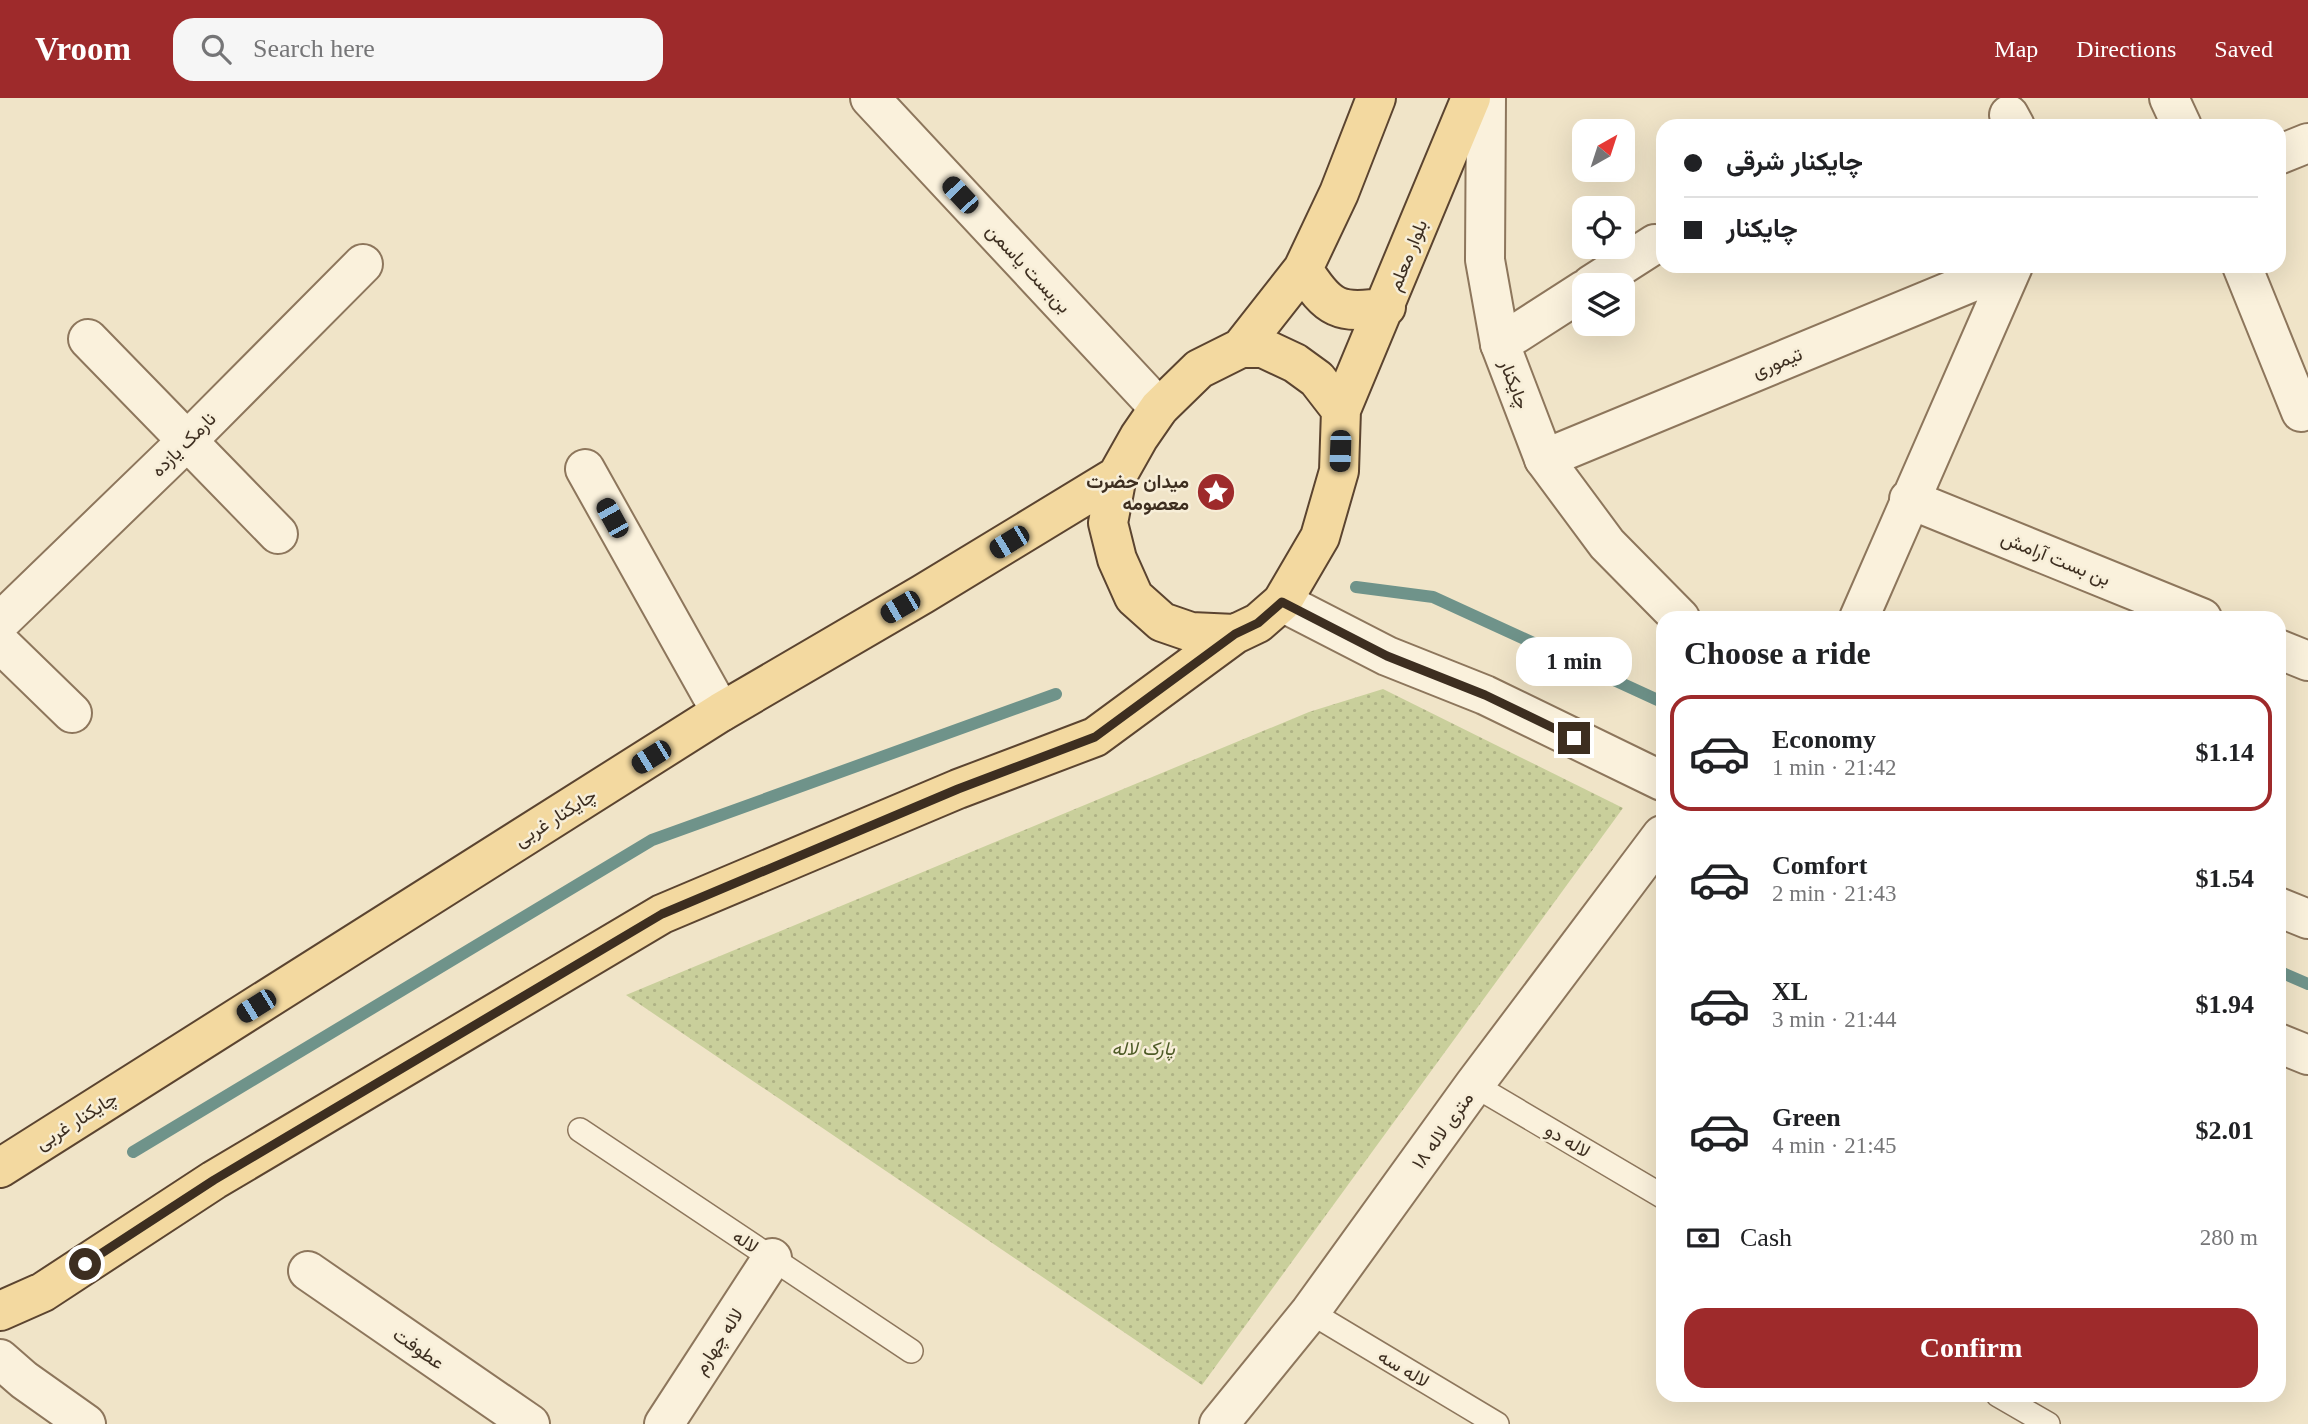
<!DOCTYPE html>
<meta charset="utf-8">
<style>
:root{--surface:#fff;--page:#f6f6f6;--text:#202124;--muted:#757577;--line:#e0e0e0;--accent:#9e2a2b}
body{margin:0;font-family:"Times New Roman",Vazirmatn,serif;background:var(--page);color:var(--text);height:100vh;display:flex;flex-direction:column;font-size:26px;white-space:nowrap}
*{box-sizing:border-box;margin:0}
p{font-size:23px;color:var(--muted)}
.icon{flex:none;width:38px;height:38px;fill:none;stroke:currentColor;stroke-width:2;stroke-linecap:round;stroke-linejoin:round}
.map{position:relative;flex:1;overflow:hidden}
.side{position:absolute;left:1656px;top:513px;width:630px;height:791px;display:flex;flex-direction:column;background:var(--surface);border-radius:21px;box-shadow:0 7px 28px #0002}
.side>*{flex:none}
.hud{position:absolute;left:1656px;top:21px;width:630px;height:154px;border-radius:21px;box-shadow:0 7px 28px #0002;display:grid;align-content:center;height:154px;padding:0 28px;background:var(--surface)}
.needle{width:46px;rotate:39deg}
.tools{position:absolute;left:1572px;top:21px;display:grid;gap:14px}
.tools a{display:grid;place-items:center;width:63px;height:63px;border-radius:14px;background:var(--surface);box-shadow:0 7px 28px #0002;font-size:35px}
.end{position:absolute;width:32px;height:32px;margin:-16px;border:9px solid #3d2e20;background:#fff;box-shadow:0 0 0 4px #fff}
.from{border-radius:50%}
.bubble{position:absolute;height:49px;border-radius:21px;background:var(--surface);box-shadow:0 7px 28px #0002;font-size:23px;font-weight:600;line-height:49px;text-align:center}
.car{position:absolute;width:21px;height:42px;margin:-21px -10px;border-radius:9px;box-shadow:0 0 5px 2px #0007;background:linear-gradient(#222 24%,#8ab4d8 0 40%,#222 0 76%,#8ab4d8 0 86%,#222 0)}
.hud b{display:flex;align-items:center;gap:24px;height:66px;font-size:26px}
.hud b+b{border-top:2px solid var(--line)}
.hud i{width:18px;height:18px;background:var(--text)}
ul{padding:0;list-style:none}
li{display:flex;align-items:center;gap:21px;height:116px;margin:0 14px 10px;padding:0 14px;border:4px solid transparent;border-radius:21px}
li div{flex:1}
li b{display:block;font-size:26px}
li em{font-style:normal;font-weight:600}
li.current{border-color:var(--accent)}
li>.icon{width:63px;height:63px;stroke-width:1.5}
h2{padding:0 28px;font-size:32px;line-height:84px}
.pay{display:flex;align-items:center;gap:18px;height:77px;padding:0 28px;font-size:26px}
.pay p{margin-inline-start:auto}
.cta{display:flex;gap:14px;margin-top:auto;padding:14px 28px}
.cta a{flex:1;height:80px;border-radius:21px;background:var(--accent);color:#fff;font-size:28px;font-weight:600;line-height:80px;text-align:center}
header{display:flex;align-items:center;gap:42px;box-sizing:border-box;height:98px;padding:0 35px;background:var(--accent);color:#fff}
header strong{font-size:33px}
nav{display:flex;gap:38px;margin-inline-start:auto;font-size:24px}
.search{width:490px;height:63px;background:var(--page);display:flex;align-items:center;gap:18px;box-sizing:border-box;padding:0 24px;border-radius:21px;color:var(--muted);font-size:26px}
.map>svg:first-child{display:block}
.park{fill:url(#park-dots)}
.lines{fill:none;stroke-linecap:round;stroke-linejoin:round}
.stream{stroke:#6f938a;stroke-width:12}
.service-casing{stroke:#8d765c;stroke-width:26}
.minor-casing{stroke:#8d765c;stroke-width:42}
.tertiary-casing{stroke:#8d765c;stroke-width:42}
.primary-casing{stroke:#5b4430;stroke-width:42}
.service{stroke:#faf1dc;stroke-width:23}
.minor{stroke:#faf1dc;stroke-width:38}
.tertiary{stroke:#faf1dc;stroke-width:38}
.primary{stroke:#f3d9a0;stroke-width:38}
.route{stroke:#3d2e20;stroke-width:9}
.labels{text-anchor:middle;stroke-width:5;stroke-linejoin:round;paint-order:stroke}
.street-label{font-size:19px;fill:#3d2e20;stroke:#f7eed8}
.poi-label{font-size:19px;font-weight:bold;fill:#3d2e20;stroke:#f7eed8;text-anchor:end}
.park-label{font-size:19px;font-style:italic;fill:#4d5a26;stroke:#f7eed8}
</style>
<header>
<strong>Vroom</strong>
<div class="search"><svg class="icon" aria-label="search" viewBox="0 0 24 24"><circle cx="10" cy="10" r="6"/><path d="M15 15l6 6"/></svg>Search here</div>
<nav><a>Map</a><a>Directions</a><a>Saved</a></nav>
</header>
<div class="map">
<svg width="2308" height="1326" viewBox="0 0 2308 1326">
<defs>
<pattern id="park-dots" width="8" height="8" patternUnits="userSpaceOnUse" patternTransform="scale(1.75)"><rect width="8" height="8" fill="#c9cf9b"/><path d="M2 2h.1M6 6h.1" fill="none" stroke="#aeb285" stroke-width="1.8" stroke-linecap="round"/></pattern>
</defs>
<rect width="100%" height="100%" fill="#f0e4c8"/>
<path class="park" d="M1383,591L1623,710L1202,1287L626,897L1309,614Z"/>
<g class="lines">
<path class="stream" d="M1356,489L1433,499L1662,604
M2278,873L2308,886
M133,1054L652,742L1056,596"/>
<g class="service-casing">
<path id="service" d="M1474,987L1662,1098
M580,1032L911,1253
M1310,1214L1497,1326
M1998,1297L2048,1326"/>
</g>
<g class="minor-casing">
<path id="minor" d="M870,0L1159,310
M2169,0L2182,28
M2009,17L2015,28
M2278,57L2308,45
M2242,168L2301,314
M1591,187L1655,146
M88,241L278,436
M1500,246L1584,192
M1544,361L2011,168
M585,371L721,614
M1909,401L2202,520
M1859,520L2013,168
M0,524L187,343L363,166
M0,545L72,615
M2278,551L2308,563
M308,1173L530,1326
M0,1261L24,1282L86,1326
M664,1326L772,1160
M1219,1326L1310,1214L1474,987L1662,737"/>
</g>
<g class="tertiary-casing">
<path id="tertiary" d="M1486,0L1485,162L1500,246L1544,361L1607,446L1680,520
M1282,504L1387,558L1485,597L1662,683
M2278,809L2308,821
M2278,945L2308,957"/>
</g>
<g class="primary-casing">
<path id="primary" d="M1303,171C1328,211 1339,217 1386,209
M1241,250H1263L1295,265L1317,281L1341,312L1339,373L1320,439L1282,504L1258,525L1235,536L1191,534L1162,524L1134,499L1117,461L1108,425L1117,378L1139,339L1159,310L1199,271Z
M1241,250L1303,171L1339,95L1376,0
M1341,312L1471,0
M0,1070L721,614L923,496L1117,378
M0,1213L43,1194L214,1082L662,816L958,691L1095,639L1235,536"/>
</g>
<use href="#service" class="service"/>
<use href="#minor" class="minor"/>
<use href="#tertiary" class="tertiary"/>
<use href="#primary" class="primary"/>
</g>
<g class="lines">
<path class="route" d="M85,1166L214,1082L662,816L958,691L1095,639L1235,536L1258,525L1282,504L1387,558L1485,597L1574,640"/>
</g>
<defs>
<g id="sight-disc" transform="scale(2.0125)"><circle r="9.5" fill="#9e2a2b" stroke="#f7eed8"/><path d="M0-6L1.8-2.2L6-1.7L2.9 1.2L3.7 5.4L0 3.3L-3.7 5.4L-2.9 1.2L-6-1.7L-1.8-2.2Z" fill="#fff"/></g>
</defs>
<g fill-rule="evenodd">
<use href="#sight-disc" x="1216" y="394"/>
</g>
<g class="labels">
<g class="street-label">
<text transform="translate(1407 157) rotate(-68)" y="7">بلوار معلم</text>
<text transform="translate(1029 170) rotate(47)" y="7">بن‌بست یاسمن</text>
<text transform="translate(1777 264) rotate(-22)" y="7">تیموری</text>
<text transform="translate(1515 286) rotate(69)" y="7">چایکنار</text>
<text transform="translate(183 346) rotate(-45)" y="7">نارمک یازده</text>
<text transform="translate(2056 460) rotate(22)" y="7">بن بست آرامش</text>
<text transform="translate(555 719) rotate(-32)" y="7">چایکنار غربی</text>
<text transform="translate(76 1022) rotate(-32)" y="7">چایکنار غربی</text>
<text transform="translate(1442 1032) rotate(-54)" y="7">۱۸ متری لاله</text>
<text transform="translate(1568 1042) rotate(31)" y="7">لاله دو</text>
<text transform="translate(746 1143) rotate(34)" y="7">لاله</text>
<text transform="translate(718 1243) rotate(-57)" y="7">لاله چهارم</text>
<text transform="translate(419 1250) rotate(35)" y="7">عطوفت</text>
<text transform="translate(1404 1270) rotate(31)" y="7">لاله سه</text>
</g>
<g class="poi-label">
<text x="1189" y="390">میدان حضرت<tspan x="1189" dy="22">معصومه</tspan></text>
</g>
<g class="park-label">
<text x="1143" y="957">پارک لاله</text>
</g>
</g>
</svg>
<div class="tools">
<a><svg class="needle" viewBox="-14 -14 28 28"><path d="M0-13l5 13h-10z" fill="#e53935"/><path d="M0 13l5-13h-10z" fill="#757577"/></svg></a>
<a><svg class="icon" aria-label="locate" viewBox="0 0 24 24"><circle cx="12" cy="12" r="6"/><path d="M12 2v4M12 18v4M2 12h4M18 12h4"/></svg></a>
<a><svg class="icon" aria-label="layers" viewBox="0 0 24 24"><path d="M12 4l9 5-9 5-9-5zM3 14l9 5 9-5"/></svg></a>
</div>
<i class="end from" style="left:85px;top:1166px"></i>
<i class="end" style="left:1574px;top:640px"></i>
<div class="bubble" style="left:1516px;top:539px;width:116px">1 min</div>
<i class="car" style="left:960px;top:97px;rotate:317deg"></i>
<i class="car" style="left:1340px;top:353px;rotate:182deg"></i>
<i class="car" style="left:612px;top:420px;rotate:331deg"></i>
<i class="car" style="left:1009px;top:444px;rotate:239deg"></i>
<i class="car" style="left:900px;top:509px;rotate:240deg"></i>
<i class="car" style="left:651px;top:659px;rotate:238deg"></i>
<i class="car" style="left:256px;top:908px;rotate:238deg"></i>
<div class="hud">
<b><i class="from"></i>چایکنار شرقی</b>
<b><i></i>چایکنار</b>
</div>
<section class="side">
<h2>Choose a ride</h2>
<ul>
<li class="current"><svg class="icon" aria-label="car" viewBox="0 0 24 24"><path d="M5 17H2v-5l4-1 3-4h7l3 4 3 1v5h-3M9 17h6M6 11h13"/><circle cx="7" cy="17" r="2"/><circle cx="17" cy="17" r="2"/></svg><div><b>Economy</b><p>1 min · 21:42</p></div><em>$1.14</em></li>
<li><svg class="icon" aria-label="car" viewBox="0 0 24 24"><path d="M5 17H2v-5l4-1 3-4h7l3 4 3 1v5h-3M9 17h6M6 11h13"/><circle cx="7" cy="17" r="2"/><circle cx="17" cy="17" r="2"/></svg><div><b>Comfort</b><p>2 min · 21:43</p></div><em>$1.54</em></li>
<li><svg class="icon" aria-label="car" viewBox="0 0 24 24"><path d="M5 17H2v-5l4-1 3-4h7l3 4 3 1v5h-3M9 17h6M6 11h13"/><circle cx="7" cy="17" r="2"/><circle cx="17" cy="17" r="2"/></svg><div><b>XL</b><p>3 min · 21:44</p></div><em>$1.94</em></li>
<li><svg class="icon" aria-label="car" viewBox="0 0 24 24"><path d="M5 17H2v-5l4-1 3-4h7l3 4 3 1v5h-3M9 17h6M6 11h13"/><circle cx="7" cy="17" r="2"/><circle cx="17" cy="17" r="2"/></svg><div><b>Green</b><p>4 min · 21:45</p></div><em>$2.01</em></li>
</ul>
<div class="pay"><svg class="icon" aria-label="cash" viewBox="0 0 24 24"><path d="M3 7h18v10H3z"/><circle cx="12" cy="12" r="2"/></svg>Cash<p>280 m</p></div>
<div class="cta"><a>Confirm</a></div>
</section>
</div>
